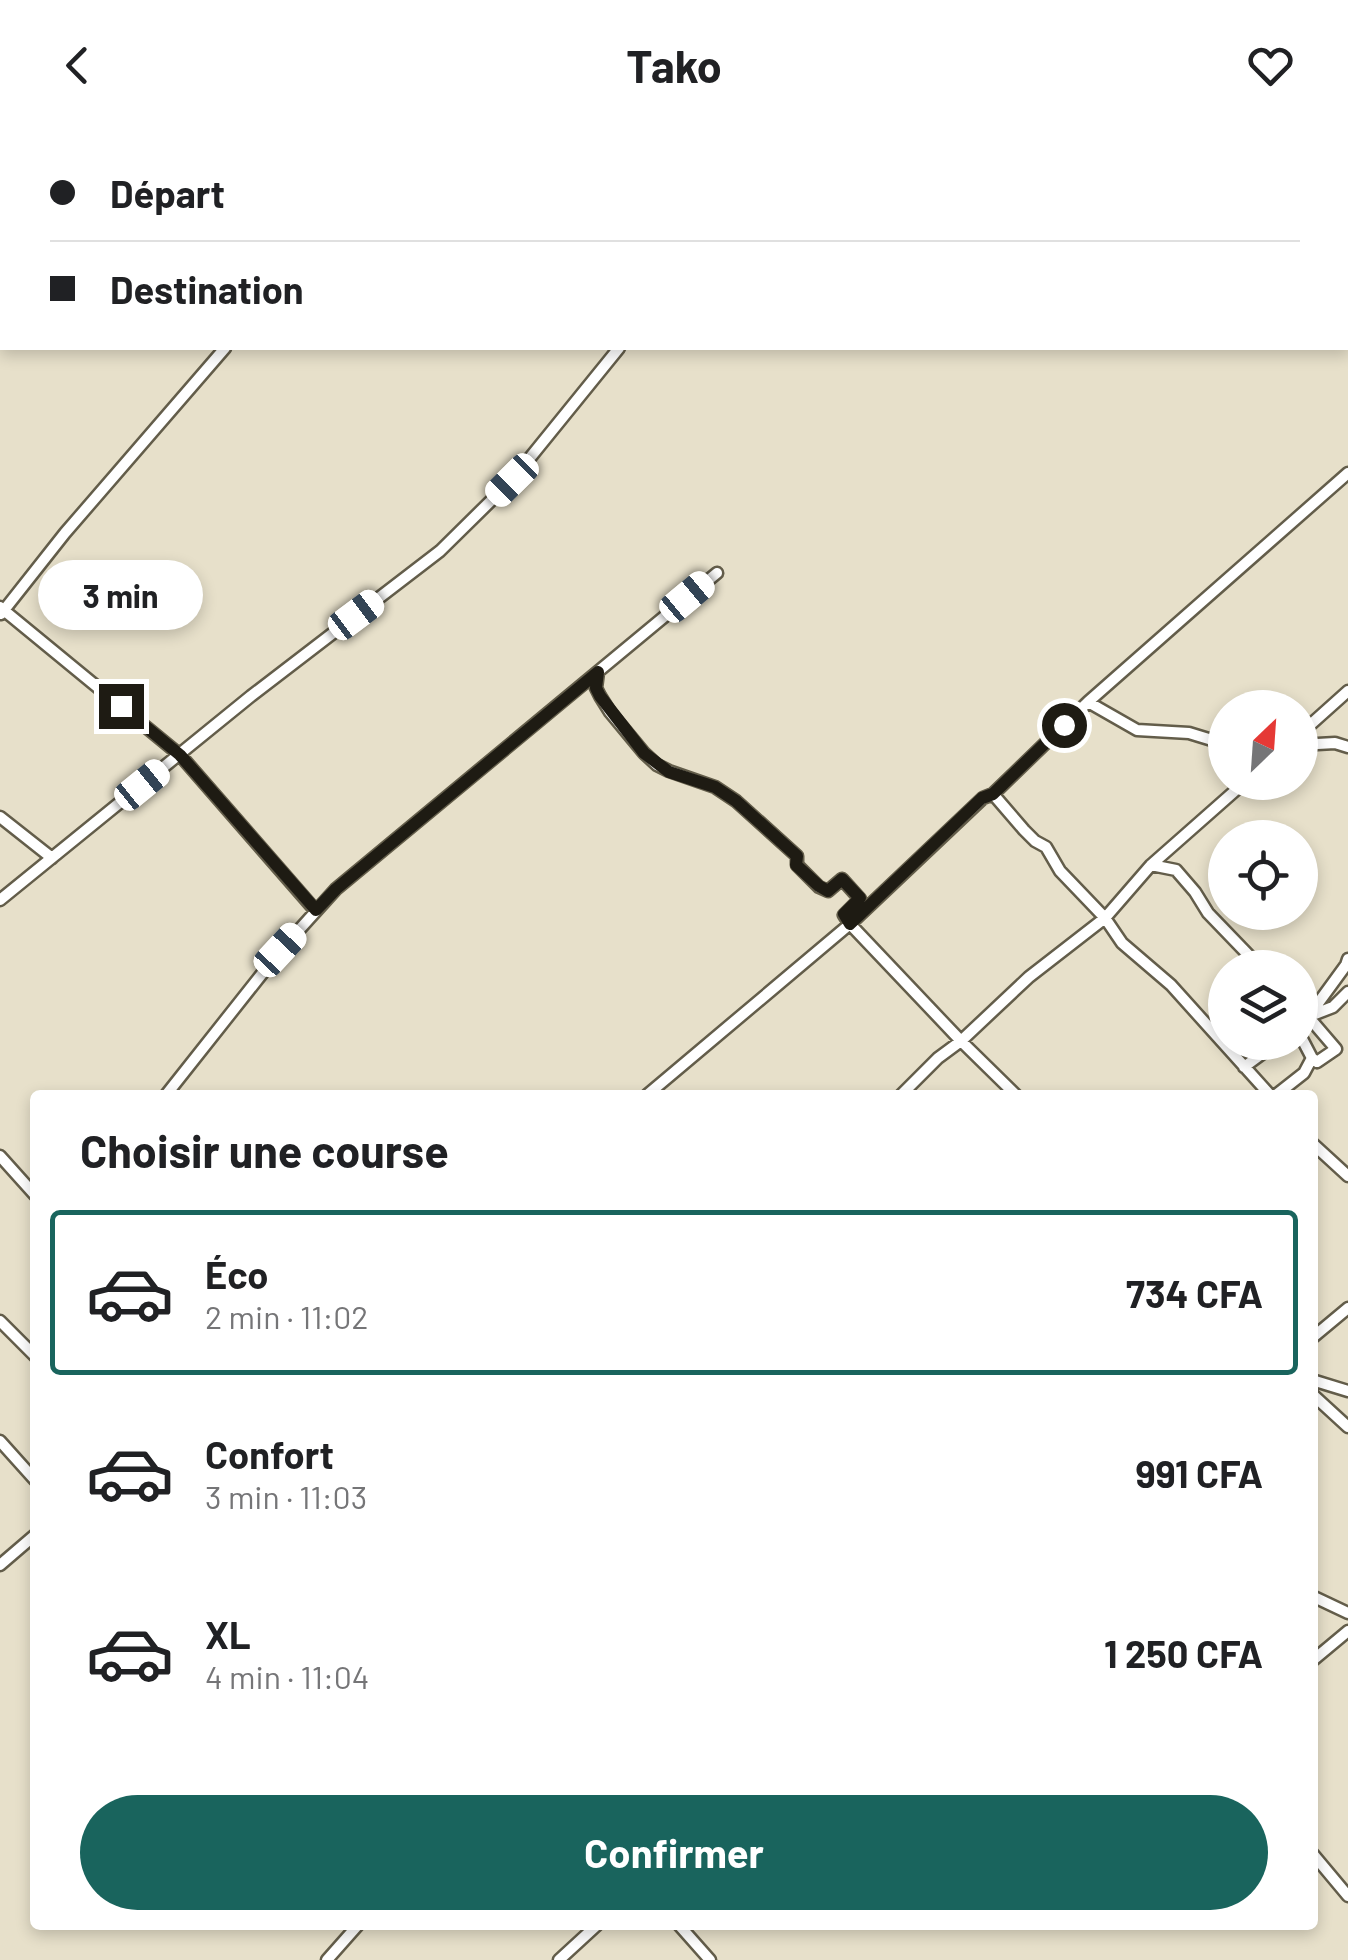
<!DOCTYPE html>
<html lang="fr">
<meta charset="utf-8">
<style>
:root{--surface:#fff;--page:#f6f6f6;--text:#202124;--muted:#757577;--line:#e0e0e0;--accent:#19645d}
body{margin:0;font-family:Barlow,sans-serif;background:var(--page);color:var(--text);height:100vh;display:flex;flex-direction:column;font-size:38px;white-space:nowrap}
*{box-sizing:border-box;margin:0}
p{font-size:32px;color:var(--muted)}
.icon{flex:none;width:55px;height:55px;fill:none;stroke:currentColor;stroke-width:2;stroke-linecap:round;stroke-linejoin:round}
.map{position:relative;flex:1;overflow:hidden}
.side{position:absolute;left:30px;top:960px;width:1288px;height:840px;display:flex;flex-direction:column;background:var(--surface);border-radius:10px;box-shadow:0 5px 15px #0003}
.side>*{flex:none}
.guide{position:absolute;left:0px;top:0px;width:1350px;height:220px;box-shadow:0 5px 15px #0003;display:grid;align-content:center;height:220px;padding:0 50px;background:var(--surface)}
.needle{width:65px;rotate:25deg}
.controls{position:absolute;left:1208px;top:560px;display:grid;gap:20px}
.controls a{display:grid;place-items:center;width:110px;height:110px;border-radius:50%;background:var(--surface);box-shadow:0 5px 15px #0003;font-size:50px}
.end{position:absolute;width:45px;height:45px;margin:-22px;border:12px solid #1e1b13;background:#fff;box-shadow:0 0 0 5px #fff}
.from{border-radius:50%}
.bubble{position:absolute;height:70px;border-radius:35px;background:var(--surface);box-shadow:0 5px 15px #0003;font-size:32px;font-weight:700;line-height:70px;text-align:center}
.car{position:absolute;width:30px;height:60px;margin:-30px -15px;border-radius:12px;box-shadow:0 0 8px 2px #0007;background:linear-gradient(#fff 24%,#345 0 40%,#fff 0 76%,#345 0 86%,#fff 0)}
.guide b{display:flex;align-items:center;gap:35px;height:95px;font-size:38px}
.guide b+b{border-top:2px solid var(--line)}
.guide i{width:25px;height:25px;background:var(--text)}
ul{padding:0;list-style:none}
li{display:flex;align-items:center;gap:30px;height:165px;margin:0 20px 15px;padding:0 30px;border:5px solid transparent;border-radius:10px}
li div{flex:1}
li b{display:block;font-size:38px}
li em{font-style:normal;font-weight:700}
li.on{border-color:var(--accent)}
li>.icon{width:90px;height:90px;stroke-width:1.5}
h2{padding:0 50px;font-size:45px;line-height:120px}
.primary-button{display:flex;gap:20px;margin-top:auto;padding:20px 50px}
.primary-button a{flex:1;height:115px;border-radius:60px;background:var(--accent);color:#fff;font-size:40px;font-weight:700;line-height:115px;text-align:center}
header{display:flex;justify-content:space-between;align-items:center;height:130px;padding:0 50px;background:var(--surface);font-size:45px;font-weight:700}
.map>svg:first-child{display:block}
.lines{fill:none;stroke-linecap:round;stroke-linejoin:round}
.minor-casing{stroke:#635d4a;stroke-width:15}
.minor{stroke:#fff;stroke-width:10}
.route{stroke:#1e1b13;stroke-width:12}
</style>
<header><svg class="icon" aria-label="back" viewBox="0 0 24 24"><path d="M15 5l-7 7 7 7"/></svg>Tako<svg class="icon" aria-label="heart" viewBox="0 0 24 24"><path d="M12 20l-8-8c-3-5 5-10 8-4 3-6 11-1 8 4z"/></svg></header>
<div class="map">
<svg width="1348" height="1830" viewBox="0 0 1348 1830">
<rect width="100%" height="100%" fill="#e7e0ca"/>
<g class="lines">
<g class="minor-casing">
<path id="minor" d="M29,0L32,2
M389,2L391,0
M801,2L803,0
M0,4L3,0
M0,477L180,625L315,780
M1,484L65,403L225,218
M598,542L596,558L600,566L610,582L644,623L657,635L669,641L715,657L736,671L797,726V735L819,757L828,761L842,749L860,769L844,785L850,794L961,911L1029,847L1105,788L1151,735L1245,652
M1088,572L1137,600L1189,603L1225,614
M1300,604L1348,561
M1300,615L1335,613L1348,617
M993,664L1088,572L1348,343
M0,687L52,728
M1151,735L1176,740L1195,762L1208,783L1261,838
M0,770L251,566L440,421L512,350L619,218
M1310,886L1333,877L1348,862
M1300,898L1346,835L1348,829
M1300,905L1312,928
M1244,937L1278,912
M166,965L280,821L336,759L717,443
M647,965L850,794L983,668L993,664L1024,700L1035,711L1046,717L1060,741L1105,788L1122,813L1171,855L1270,965
M901,965L938,928L961,911L1016,965
M1276,965L1304,943L1312,928L1317,932L1336,919L1300,877
M1312,1013L1348,1046
M0,1026L35,1065
M0,1191L35,1226
M1312,1208L1348,1178
M1312,1250L1348,1261
M1312,1264L1348,1297
M0,1311L35,1350
M0,1435L35,1405
M1312,1466L1348,1483
M1312,1531L1348,1501
M1312,1723L1348,1766
M679,1795L710,1830
M327,1830L358,1795
M559,1830L597,1795"/>
</g>
<use href="#minor" class="minor"/>
</g>
<g class="lines">
<path class="route" d="M121,576L180,625L316,780L336,759L598,542L596,558L600,566L644,623L669,642L715,657L736,671L797,726L796,735L819,756L828,761L842,749L860,768L844,784L850,794L982,668L993,664L1064,595"/>
</g>
</svg>
<div class="controls">
<a><svg class="needle" viewBox="-14 -14 28 28"><path d="M0-13l5 13h-10z" fill="#e53935"/><path d="M0 13l5-13h-10z" fill="#757577"/></svg></a>
<a><svg class="icon" aria-label="locate" viewBox="0 0 24 24"><circle cx="12" cy="12" r="6"/><path d="M12 2v4M12 18v4M2 12h4M18 12h4"/></svg></a>
<a><svg class="icon" aria-label="layers" viewBox="0 0 24 24"><path d="M12 4l9 5-9 5-9-5zM3 14l9 5 9-5"/></svg></a>
</div>
<i class="end from" style="left:1064px;top:595px"></i>
<i class="end" style="left:121px;top:576px"></i>
<div class="bubble" style="left:38px;top:430px;width:165px">3 min</div>
<i class="car" style="left:512px;top:350px;rotate:225deg"></i>
<i class="car" style="left:687px;top:467px;rotate:50deg"></i>
<i class="car" style="left:356px;top:485px;rotate:53deg"></i>
<i class="car" style="left:142px;top:655px;rotate:51deg"></i>
<i class="car" style="left:280px;top:820px;rotate:43deg"></i>
<div class="guide">
<b><i class="from"></i>Départ</b>
<b><i></i>Destination</b>
</div>
<section class="side">
<h2>Choisir une course</h2>
<ul>
<li class="on"><svg class="icon" aria-label="car" viewBox="0 0 24 24"><path d="M5 17H2v-5l4-1 3-4h7l3 4 3 1v5h-3M9 17h6M6 11h13"/><circle cx="7" cy="17" r="2"/><circle cx="17" cy="17" r="2"/></svg><div><b>Éco</b><p>2 min · 11:02</p></div><em>734 CFA</em></li>
<li><svg class="icon" aria-label="car" viewBox="0 0 24 24"><path d="M5 17H2v-5l4-1 3-4h7l3 4 3 1v5h-3M9 17h6M6 11h13"/><circle cx="7" cy="17" r="2"/><circle cx="17" cy="17" r="2"/></svg><div><b>Confort</b><p>3 min · 11:03</p></div><em>991 CFA</em></li>
<li><svg class="icon" aria-label="car" viewBox="0 0 24 24"><path d="M5 17H2v-5l4-1 3-4h7l3 4 3 1v5h-3M9 17h6M6 11h13"/><circle cx="7" cy="17" r="2"/><circle cx="17" cy="17" r="2"/></svg><div><b>XL</b><p>4 min · 11:04</p></div><em>1 250 CFA</em></li>
</ul>
<div class="primary-button"><a>Confirmer</a></div>
</section>
</div>
